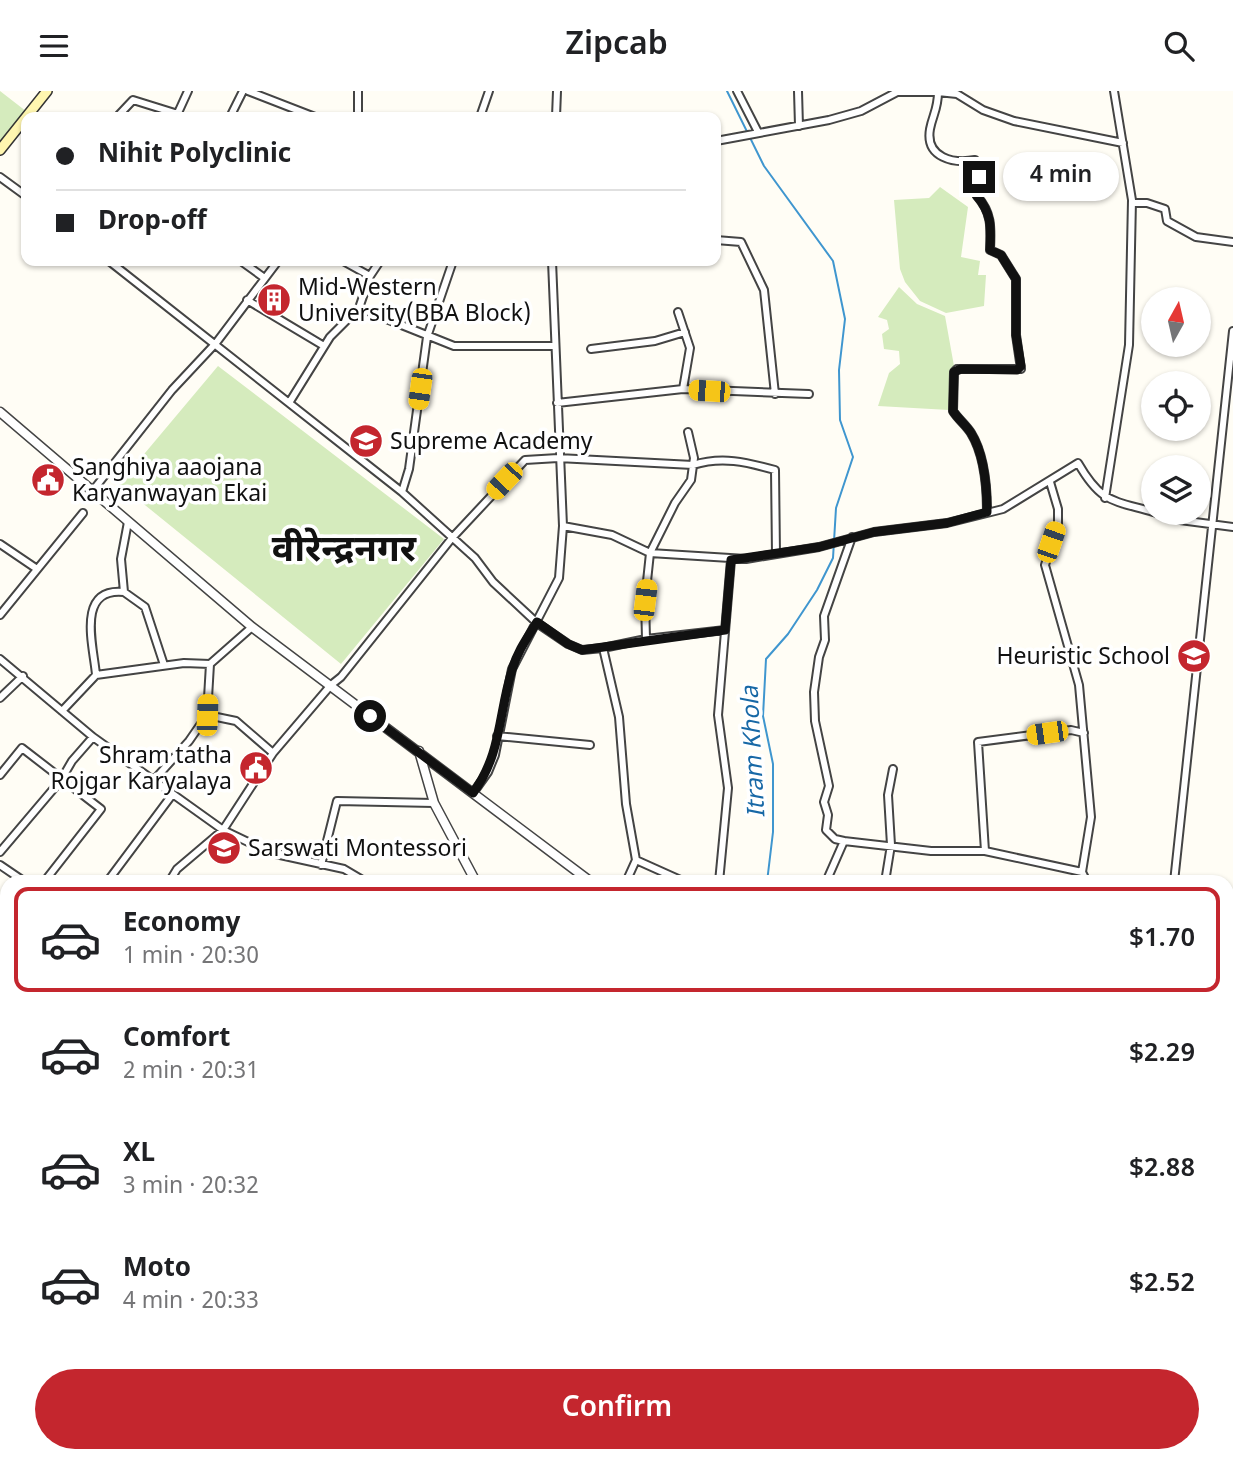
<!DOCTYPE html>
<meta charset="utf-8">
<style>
:root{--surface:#fff;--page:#f6f6f6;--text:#202124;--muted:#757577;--line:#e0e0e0;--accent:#c4262e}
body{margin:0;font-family:Georgia,"Noto Sans Devanagari",serif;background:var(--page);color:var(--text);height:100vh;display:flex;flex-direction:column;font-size:26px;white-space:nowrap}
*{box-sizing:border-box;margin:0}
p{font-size:23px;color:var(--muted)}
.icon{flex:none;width:38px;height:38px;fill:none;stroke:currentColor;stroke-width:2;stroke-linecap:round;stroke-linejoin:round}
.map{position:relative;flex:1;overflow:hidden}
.side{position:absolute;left:0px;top:784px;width:1234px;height:588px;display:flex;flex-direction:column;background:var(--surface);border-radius:21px 21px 0 0;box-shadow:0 2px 5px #0004}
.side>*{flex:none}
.hud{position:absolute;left:21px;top:21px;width:700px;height:154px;border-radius:14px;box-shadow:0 2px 5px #0004;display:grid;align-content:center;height:154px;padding:0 35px;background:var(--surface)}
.needle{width:46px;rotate:8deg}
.tools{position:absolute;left:1141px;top:196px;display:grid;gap:14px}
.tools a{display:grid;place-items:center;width:70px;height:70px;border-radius:50%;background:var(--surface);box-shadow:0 2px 5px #0004;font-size:35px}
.end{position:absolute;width:32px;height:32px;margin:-16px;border:9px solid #111;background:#fff;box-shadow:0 0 0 4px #fff}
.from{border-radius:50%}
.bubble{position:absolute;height:49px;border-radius:24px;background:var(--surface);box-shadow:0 2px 5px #0004;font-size:23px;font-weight:600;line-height:49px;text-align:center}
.car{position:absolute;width:21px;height:42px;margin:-21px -10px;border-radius:9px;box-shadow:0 0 5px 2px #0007;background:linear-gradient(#f5c518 24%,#345 0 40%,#f5c518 0 76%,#345 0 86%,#f5c518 0)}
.hud b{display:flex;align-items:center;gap:24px;height:66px;font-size:26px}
.hud b+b{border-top:2px solid var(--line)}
.hud i{width:18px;height:18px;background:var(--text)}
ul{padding:12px 0 0;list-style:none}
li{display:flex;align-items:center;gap:21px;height:105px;margin:0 14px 10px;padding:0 21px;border:4px solid transparent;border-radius:14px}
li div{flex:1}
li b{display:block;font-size:26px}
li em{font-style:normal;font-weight:600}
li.selected{border-color:var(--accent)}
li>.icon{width:63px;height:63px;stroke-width:1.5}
.action{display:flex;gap:14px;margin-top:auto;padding:14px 35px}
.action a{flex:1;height:80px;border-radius:42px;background:var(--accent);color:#fff;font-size:28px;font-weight:600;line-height:80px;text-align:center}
header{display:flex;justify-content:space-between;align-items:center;height:91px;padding:0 35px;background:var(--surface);font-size:32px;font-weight:600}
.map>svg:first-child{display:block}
.green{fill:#d5ebbd}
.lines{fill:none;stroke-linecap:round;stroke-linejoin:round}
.stream{stroke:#3f96cf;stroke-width:2}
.runway{stroke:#e29292;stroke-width:46}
.minor-casing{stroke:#444;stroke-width:10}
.tertiary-casing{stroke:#444;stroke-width:11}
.secondary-casing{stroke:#333;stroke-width:12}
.minor{stroke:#fff;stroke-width:6}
.tertiary{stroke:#fff;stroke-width:8}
.secondary{stroke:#fff6b0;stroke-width:9}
.route{stroke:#111;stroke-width:9}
.labels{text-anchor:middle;stroke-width:7;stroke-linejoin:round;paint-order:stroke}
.poi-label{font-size:23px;fill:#111;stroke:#fff;text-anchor:start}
.water-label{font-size:24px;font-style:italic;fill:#1768a6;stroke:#fff}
.town-label{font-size:37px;font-weight:bold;fill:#111;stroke:#fff}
</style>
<header><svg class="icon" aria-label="menu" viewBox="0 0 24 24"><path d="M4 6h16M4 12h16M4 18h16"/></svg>Zipcab<svg class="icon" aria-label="search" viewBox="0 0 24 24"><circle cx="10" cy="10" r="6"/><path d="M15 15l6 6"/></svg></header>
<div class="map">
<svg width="1233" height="1372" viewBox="0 0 1233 1372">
<rect width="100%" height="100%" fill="#fffdf5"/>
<path class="green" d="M0,0L31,24L0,60Z
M940,96L968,116L961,166L980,170L978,184H986L984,215L946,222L920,210L905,191L900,178L894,109L929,107Z
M899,196L917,213L945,225L954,275L949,319L878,315L889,282L900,273L899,260L884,258L882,243L889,238L887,229L878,226Z
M218,275L444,448L341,573L119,393Z"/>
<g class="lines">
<path class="stream" d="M727,0L764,75L833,170L845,228L839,279L840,329L853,366L836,417L833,467L817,499L788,543L766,568L763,625L773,673V741L767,791
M484,1365L485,1372"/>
<path class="runway" d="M1021,1372L1024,1365"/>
<g class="minor-casing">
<path id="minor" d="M248,0L315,26
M737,0L758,41
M798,0L799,35
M938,1C938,18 933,23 930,38C925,67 954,73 975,69L979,86L977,105C992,122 991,136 990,159L1001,164L1016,188V244L1021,278H957L954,281L953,320C958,328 966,334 971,342C984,363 987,397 987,421
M177,24L188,0
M117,26L133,9L178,23
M230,26L243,0
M358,26V0
M480,26L489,0
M556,26L557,0
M716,50L829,29L861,20L897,1H938L957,3L983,19L1014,30L1123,52
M0,86L26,105
M1132,112H1147L1165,118L1167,130L1196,146L1233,151
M716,149L741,151L764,199L775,303
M109,170L402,401L475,467L493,491L537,532L568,553L582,559L603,557L646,548L725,539
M241,170L263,186
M343,170L370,185
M247,209L324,255
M359,217L454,255H553
M678,221L690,257L683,298
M591,258L655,250L685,241
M289,312L330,246L359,217L370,185L380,170
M557,312L683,298L809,303
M1050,391L1058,418V433L1045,474L1079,594L1091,726L1082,781L1087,791
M94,398L172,299L216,252L278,170
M402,401L409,378L427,246L453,170
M1105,407L1129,254L1132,109L1114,0
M1156,422L1180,429L1233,436
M563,435L612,444L650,462L746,468L819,456L874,441L947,432L1003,418L1078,372C1101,412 1112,409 1153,421
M0,453L37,478
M124,501L145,516L164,574
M0,524L83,422
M646,548L645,509L650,462L675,412L691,389L694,367L688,341
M603,557L619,626L626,713L636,769L626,791
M0,568L93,646L223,739L271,762L344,778L366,791
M96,584C94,557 75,496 124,501L121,468L128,431
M0,607L23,585
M62,620L96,584L184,572L210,573L252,536
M207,624L236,630L273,662
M497,645L590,654
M0,684L22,657L101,718L44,791
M154,689L189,650L207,624L210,573
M473,702L488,681L495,664L512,578L559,487L563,435L552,170
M844,750L835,748L826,739L828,724L824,711L829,695L815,630L814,601L819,566L825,549L824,525L852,446
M985,760L978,651L1071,639L1084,642
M0,761L61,689L72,670L93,646
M636,769L685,791
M0,774L25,791
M321,774L337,710L434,712
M107,791L172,704
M169,791L177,778L223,739L273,662L331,594L341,586L452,447L525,369L558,367L693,374C722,365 746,371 775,379L776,463
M719,791L728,697L718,624L731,469
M826,791L844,750L931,760H985L1082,781
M885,791L891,754L888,704L893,678
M1174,791L1233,240
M0,829L7,835
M0,853L7,844
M0,913L7,918
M0,930L7,922
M0,1009L7,998
M0,1039L7,1042
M0,1159L7,1165
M1227,1289L1233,1295
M0,1327L7,1329
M100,1365L110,1372
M257,1365L262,1372
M305,1365L310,1372
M6,1372L9,1365
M248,1372L256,1365
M403,1372L409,1365
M639,1372L640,1365
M820,1372L826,1365
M908,1372L911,1365
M1105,1372L1108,1365"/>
</g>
<g class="tertiary-casing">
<path id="tertiary" d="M0,321L252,536L591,791
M419,660L434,712L476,791
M1227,980L1233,988
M755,1365L761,1372"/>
</g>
<g class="secondary-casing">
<path id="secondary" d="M0,59L47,0"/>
</g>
<use href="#minor" class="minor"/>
<use href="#tertiary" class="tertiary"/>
<use href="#secondary" class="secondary"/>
</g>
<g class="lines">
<path class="route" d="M370,625L473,702C502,662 498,624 512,579C517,561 527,547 537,531L568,553L582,559L725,539L731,469L819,456L874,441L947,432L987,421C987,397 984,363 971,342C966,334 958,328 953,320L954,281L961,278L1017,279L1021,275L1016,244V188L1001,164L990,159C991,136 992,122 976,104L979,86"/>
</g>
<defs>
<g id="building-disc" transform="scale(1.75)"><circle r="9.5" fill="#c4262e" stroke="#fff"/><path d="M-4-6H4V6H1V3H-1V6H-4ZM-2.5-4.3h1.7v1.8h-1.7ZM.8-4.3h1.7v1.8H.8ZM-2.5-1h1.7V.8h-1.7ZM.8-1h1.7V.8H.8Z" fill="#fff"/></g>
<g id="school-disc" transform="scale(1.75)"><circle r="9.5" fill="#c4262e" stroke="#fff"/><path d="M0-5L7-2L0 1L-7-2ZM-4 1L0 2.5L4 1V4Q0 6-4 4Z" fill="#fff"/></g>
<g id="civic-disc" transform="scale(1.75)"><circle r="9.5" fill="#c4262e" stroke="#fff"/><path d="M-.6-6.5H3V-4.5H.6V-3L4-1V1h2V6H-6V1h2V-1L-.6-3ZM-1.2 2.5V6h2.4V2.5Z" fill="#fff"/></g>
</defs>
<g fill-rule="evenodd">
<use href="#building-disc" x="274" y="209"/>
<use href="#school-disc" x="366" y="350"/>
<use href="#civic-disc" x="48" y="389"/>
<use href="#school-disc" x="1194" y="565"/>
<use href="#civic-disc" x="256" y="677"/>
<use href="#school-disc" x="224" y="757"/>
</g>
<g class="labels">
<g class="poi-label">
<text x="298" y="204">Mid-Western<tspan x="298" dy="26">University(BBA Block)</tspan></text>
<text x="390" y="358">Supreme Academy</text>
<text x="72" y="384">Sanghiya aaojana<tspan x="72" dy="26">Karyanwayan Ekai</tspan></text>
<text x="1170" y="573" text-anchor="end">Heuristic School</text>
<text x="232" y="672" text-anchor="end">Shram tatha<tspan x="232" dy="26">Rojgar Karyalaya</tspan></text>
<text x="248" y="765">Sarswati Montessori</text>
</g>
<g class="water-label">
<text transform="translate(753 661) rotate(-93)" y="8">Itram Khola</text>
</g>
<g class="town-label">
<text x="344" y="470">वीरेन्द्रनगर</text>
</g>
</g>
</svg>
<div class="tools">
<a><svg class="needle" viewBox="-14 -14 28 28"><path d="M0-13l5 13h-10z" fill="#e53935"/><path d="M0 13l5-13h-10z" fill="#757577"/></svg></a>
<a><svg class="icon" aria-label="locate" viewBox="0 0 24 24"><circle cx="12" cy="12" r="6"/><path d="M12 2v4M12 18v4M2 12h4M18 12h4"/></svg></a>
<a><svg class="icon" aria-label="layers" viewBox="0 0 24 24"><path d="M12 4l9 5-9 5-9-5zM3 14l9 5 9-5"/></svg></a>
</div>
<i class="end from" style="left:370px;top:625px"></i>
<i class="end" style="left:979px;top:86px"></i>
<div class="bubble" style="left:1003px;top:61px;width:116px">4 min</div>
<i class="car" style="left:420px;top:298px;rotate:188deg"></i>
<i class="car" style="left:709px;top:300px;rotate:274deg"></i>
<i class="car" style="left:504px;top:390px;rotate:223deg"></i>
<i class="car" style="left:1051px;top:451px;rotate:19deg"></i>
<i class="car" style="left:645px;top:509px;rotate:7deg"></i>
<i class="car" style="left:207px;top:624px;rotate:2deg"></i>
<i class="car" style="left:1047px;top:642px;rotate:262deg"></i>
<div class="hud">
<b><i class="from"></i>Nihit Polyclinic</b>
<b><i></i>Drop-off</b>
</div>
<section class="side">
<ul>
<li class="selected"><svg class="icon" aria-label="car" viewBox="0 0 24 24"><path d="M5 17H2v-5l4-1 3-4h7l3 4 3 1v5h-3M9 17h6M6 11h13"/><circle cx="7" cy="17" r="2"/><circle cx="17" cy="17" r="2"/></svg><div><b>Economy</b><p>1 min · 20:30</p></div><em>$1.70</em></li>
<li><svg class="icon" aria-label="car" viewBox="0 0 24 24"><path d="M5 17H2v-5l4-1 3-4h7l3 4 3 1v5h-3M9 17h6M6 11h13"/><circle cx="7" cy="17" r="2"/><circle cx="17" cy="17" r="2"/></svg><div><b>Comfort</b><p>2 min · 20:31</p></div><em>$2.29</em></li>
<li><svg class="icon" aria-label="car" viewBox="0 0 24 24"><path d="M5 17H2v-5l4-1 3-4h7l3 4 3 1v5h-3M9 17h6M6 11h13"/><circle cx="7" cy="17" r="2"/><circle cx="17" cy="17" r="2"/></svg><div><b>XL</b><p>3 min · 20:32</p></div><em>$2.88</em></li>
<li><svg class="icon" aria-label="car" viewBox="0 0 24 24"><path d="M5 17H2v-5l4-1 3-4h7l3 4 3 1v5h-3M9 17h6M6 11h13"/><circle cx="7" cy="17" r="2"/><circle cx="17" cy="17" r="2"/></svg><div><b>Moto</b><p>4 min · 20:33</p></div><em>$2.52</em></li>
</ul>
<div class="action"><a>Confirm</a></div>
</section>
</div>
